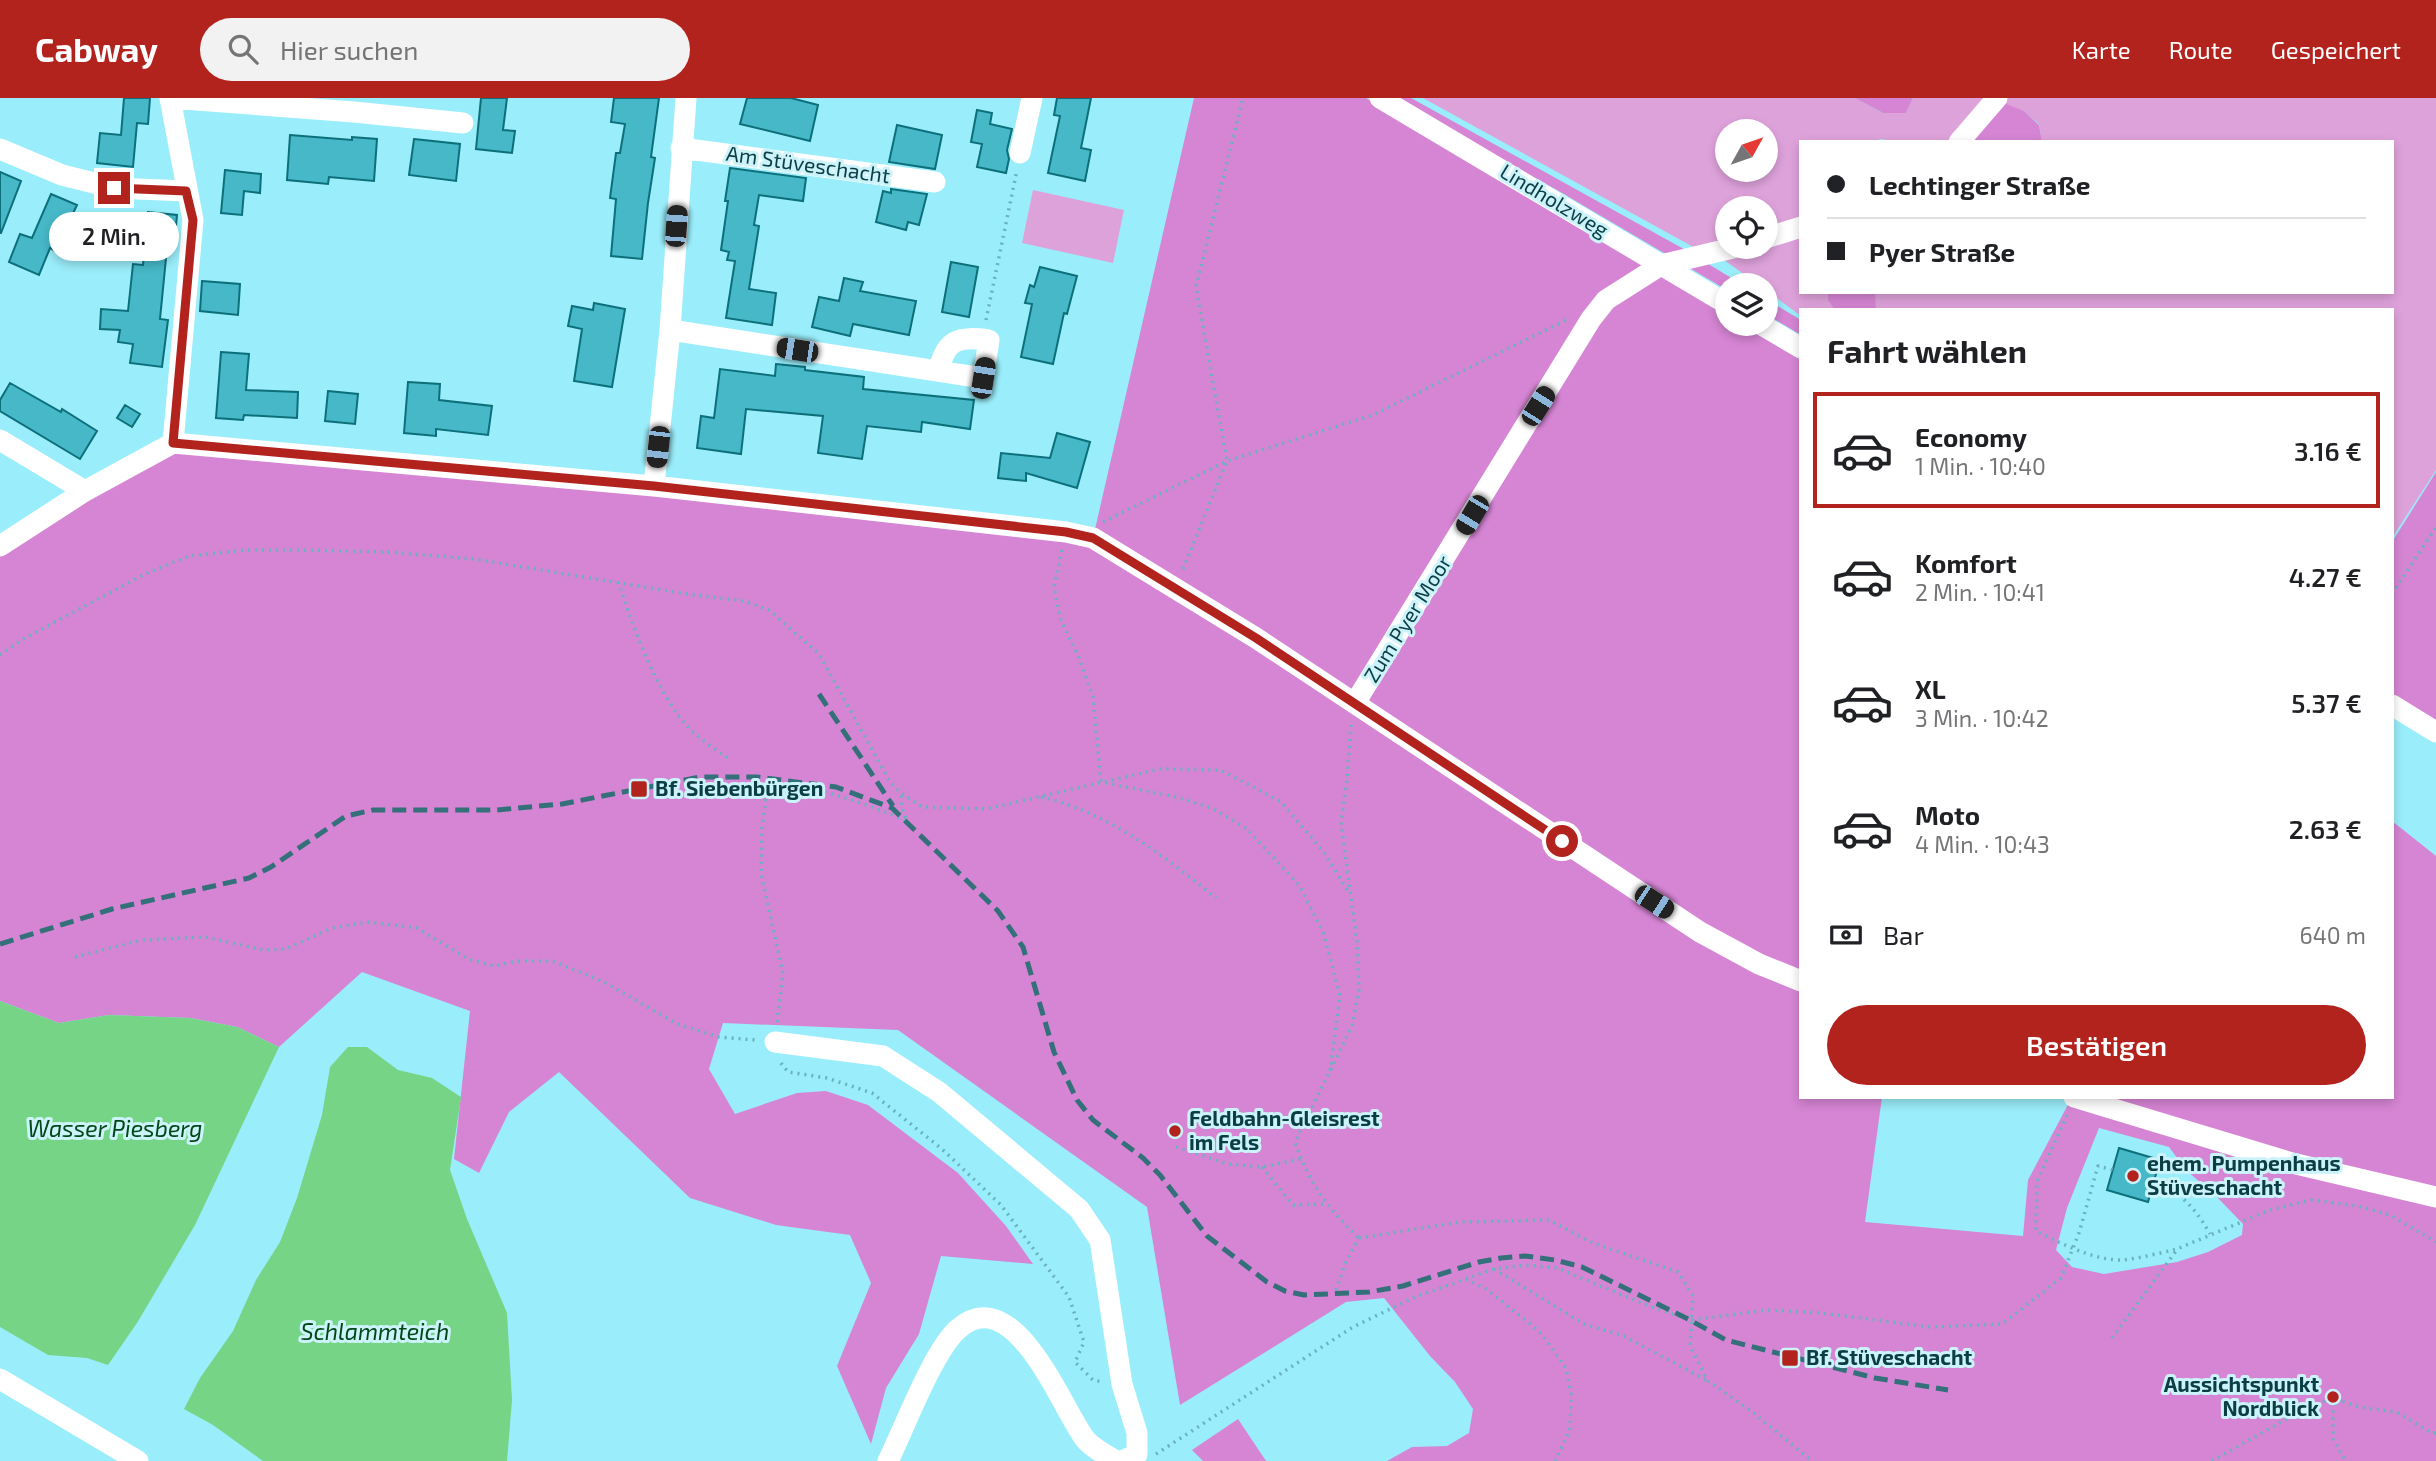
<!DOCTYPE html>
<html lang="de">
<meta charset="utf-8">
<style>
:root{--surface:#fff;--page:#f2f2f2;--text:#202124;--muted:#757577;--line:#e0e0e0;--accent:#b2231e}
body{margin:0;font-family:"Exo 2",sans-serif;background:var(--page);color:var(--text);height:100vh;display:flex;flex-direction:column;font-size:26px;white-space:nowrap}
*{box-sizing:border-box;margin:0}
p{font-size:23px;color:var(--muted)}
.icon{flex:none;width:38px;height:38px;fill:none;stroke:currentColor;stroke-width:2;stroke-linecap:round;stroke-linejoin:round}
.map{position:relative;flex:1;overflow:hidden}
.panel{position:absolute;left:1799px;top:210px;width:595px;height:791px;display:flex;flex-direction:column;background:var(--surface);border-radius:0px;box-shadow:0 4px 10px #0003}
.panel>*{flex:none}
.hud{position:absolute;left:1799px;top:42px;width:595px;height:154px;border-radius:0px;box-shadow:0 4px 10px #0003;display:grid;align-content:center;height:154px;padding:0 28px;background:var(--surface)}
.needle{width:46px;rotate:50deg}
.tools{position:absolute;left:1715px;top:21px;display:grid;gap:14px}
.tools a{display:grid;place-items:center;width:63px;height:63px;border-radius:50%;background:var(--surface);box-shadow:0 4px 10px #0003;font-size:35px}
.end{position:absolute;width:32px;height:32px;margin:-16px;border:9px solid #b2231e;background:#fff;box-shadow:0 0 0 4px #fff}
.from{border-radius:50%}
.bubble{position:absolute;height:49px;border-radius:24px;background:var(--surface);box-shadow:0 4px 10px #0003;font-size:23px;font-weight:600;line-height:49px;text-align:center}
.car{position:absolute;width:21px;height:42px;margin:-21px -10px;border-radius:9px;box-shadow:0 0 5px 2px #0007;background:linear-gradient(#222 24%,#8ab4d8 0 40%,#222 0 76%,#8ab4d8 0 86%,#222 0)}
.hud b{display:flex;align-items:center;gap:24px;height:66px;font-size:26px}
.hud b+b{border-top:2px solid var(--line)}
.hud i{width:18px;height:18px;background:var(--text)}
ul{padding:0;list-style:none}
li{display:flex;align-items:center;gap:21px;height:116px;margin:0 14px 10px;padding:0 14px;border:4px solid transparent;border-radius:0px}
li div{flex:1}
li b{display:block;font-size:26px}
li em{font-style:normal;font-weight:600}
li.current{border-color:var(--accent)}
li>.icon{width:63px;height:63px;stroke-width:1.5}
h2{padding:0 28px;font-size:32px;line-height:84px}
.pay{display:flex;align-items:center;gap:18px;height:77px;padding:0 28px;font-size:26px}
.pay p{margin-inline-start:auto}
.button{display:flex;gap:14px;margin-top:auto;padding:14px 28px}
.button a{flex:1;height:80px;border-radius:42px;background:var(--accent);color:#fff;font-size:28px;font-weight:600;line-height:80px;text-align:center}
header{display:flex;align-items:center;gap:42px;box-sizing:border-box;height:98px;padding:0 35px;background:var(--accent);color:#fff}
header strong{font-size:33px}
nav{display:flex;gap:38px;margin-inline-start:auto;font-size:24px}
.search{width:490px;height:63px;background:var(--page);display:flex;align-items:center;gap:18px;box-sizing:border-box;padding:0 24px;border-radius:38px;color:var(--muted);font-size:26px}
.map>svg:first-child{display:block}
.green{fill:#dea2db;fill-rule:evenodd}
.forest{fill:#d685d4;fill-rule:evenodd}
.water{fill:#76d487}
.building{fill:#47b8c8;stroke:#0c6f7a;stroke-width:2}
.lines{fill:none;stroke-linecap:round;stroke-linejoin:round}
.path{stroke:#6ab2bd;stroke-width:3.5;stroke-dasharray:2 5;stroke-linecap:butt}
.minor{stroke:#fff;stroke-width:21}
.rail{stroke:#347079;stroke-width:5;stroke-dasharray:14 7;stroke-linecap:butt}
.route{stroke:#b2231e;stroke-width:9}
.poi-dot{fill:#b2231e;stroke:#ccf3f9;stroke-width:2.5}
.labels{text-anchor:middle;stroke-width:6;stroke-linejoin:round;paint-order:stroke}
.street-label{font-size:21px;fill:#0b3d44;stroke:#ccf3f9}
.poi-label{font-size:21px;font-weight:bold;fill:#0b3d44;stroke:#ccf3f9;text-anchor:start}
.water-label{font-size:23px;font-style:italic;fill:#004817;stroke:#ccf3f9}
</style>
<header>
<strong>Cabway</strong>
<div class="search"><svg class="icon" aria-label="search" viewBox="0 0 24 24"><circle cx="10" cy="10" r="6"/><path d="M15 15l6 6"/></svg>Hier suchen</div>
<nav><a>Karte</a><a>Route</a><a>Gespeichert</a></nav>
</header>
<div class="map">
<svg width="2436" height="1363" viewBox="0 0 2436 1363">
<rect width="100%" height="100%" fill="#9aedfa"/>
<path class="green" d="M1423,0H1855L1883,15H1906L1913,0H2436V372L2392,440V212H1801V218L1766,192V187H1759L1713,154L1697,151ZM2024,13L2039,26L2042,44H2392V194H1801V44H1870L1881,41L1900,44H1959ZM1727,33H1766V72H1727ZM1727,110H1766V149H1727Z
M1033,92L1124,112L1113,165L1022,145Z"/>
<path class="forest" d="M1194,0H1366L1727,217V226H1741L1801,262V999H1882L1865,1124L2023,1138L2028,1082L2072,999H2392V723L2436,758V1363H1387L1412,1349L1447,1348L1469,1335L1473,1311L1455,1284L1430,1258L1384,1200L1346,1204L1180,1307L1147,1109L898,932L723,925L709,971L735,1016L797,995L826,993L868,1007L958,1075L1006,1128L1033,1166L941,1158L919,1236L886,1290L871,1346L837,1268L871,1185L850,1137L776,1127L690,1100L559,974L509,1014L479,1075L454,1061L470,913L362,874L279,949L237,929L190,920L109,917L59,925L0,903V448L173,345L1093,440ZM2099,1030L2169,1049L2186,1072L2216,1098L2243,1126L2242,1137L2208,1154L2177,1164L2104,1176L2072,1169L2056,1152L2067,1110Z
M1393,0H1411L1682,150L1743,187H1727V192L1557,92L1445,32Z
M1855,0H1913L1906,15H1883Z
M1996,2L2024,13L2039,27L2042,44H1959Z
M1828,194H1875L1876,212H1835L1828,202Z
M1766,201L1801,222V237L1766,216Z
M2436,374V629L2392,601V444Z
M1238,1321L1266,1363H1203L1192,1352Z"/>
<path class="water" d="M0,903L59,925L109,917L190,920L237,929L279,949L195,1127L137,1225L108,1267L87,1260L48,1257L0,1229Z
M348,949H367L398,972L432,980L461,999L450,1072L467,1121L507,1215L512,1302L507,1363H263L213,1327L184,1311L200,1280L233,1233L256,1182L280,1144L297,1100L322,1017L330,969Z"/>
<path class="building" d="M124,0H150L148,26L137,25L133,69L97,65L100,35L121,37Z
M481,0H507L503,32L515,33L512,55L476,51Z
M614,0H659L651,59L655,60L648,105L642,161L611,158L616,101L610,100L616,55H620L625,26L611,24Z
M747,0H791L818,7L810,43L740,26Z
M1057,0H1091L1081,50L1091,52L1085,83L1048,75L1060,18L1054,17Z
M977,12L992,15L990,26L1012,31L1007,52L1009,61L1006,75L977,69L982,46L971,44Z
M897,27L942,37L935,71L889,64Z
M290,37L352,42V39L377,41L374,83L329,79L328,86L287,82Z
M414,41L460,46L456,83L409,77Z
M730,70L806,80L803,103L759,97L754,127L759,128L749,191L776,195L772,227L726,220L735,163L727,162L729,154L721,152L728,103H725Z
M225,72L261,76L260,95L244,93L242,117L221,115Z
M0,74L21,83L1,135H0Z
M891,91L927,96L919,127L908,124L906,132L876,124L883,93L891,95Z
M51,96L77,107L55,153L50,150L39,177L9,164L20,136L32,140Z
M148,114L177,117L174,151L167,150L160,221L168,222L162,269L130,265L133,246L118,244L120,232L100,231L101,211L128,213L133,166L143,167Z
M951,164L978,169L969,219L942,214Z
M1040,169L1077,178L1067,216L1064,215L1053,266L1021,259L1032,206L1025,205L1030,187L1034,189Z
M844,180L863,184L860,193L916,203L909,237L853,226L850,238L812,229L819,199L839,203Z
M202,183L240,186L238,217L200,213Z
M594,205L625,211L612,289L574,283L582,231L568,228L572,208L593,212Z
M221,254L249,256L246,292L298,294L297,320L244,317L243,322L216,320Z
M776,266L805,269V272L864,279L863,291L974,302L970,331L922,324L921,334L867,328L862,361L818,355L823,318L746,311L741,356L697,350L701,318L714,320L720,271L775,278Z
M408,284L440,286L439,302L492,308L488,337L436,331V338L404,335Z
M10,285L61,314L62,311L97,333L80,361L0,313V302Z
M328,293L358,296L355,326L325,323Z
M125,307L140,316L132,329L117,320Z
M1057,335L1090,344L1077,390L1026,375V383L998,380L1001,355L1050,360Z
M2119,1050L2160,1062L2148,1104L2107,1092Z"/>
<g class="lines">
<path class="path" d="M986,222L1017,72
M1103,424L1227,363L1373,317L1566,222
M1062,452L1054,489L1060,520L1079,560L1093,599L1101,684L1176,699L1212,710L1246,730L1299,787L1323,834L1340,897L1330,973
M1183,471L1227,363L1196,189L1243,0
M618,484C634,530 650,577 678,617C691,636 712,649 731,662
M2392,496L2436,429
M0,557L23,541L147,475L189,458L245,452H297L386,454L474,461L687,496L744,503L769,512L819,556L890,684L901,695L922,709L986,711L1160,671L1221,672L1281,704L1323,753L1349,795
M1351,627L1347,681L1341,725L1357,844L1359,892L1352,928L1295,1044C1309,1085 1327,1110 1359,1140
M1041,699C1108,714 1164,758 1216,800
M75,859L142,842L205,839L264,852L286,851L332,830L369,824L417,830L469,861L494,868L517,863H552L602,883L677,926L719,939L755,942
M777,924L783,876L761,775L762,730L767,693L772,688C815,686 868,707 907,723L902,710L901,695
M781,965L788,974L827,980L872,995L942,1051L1001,1107L1069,1199L1084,1244L1075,1264L1093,1282L1103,1284
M2067,1017L2037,1083L2036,1133C2060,1145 2095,1163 2123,1162C2141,1160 2160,1155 2177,1151L2270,1112L2311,1102L2358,1108L2390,1117L2436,1144
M1176,1049L1228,1066L1262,1069L1301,1061
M1262,1069L1293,1107L1325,1106
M2154,1084C2179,1091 2198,1114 2210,1136
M1359,1140L1460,1124L1549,1122L1593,1145L1678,1174L1693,1198L1690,1248L1708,1283L1751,1313L1812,1363
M1494,1171L1584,1226L1624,1238L1706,1282
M1466,1181L1486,1191L1539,1233L1566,1270L1571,1295L1570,1332L1555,1363
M1336,1192L1346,1163L1359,1140
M2112,1240L2176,1153
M2332,1300L2334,1306L2340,1305L2341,1299L2336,1296L2333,1299V1341L2345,1362
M1156,1356L1353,1229L1415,1199L1494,1171L1525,1167L1557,1170L1649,1208L1690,1222L1768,1212L1821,1215L1930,1229L2002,1226L2061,1180L2079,1135L2098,1068L2113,1072
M2212,1363L2304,1311L2332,1300L2359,1309L2396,1314L2430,1334L2436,1335"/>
<path class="minor" d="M170,0L193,122L173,345
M170,0L354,14L463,25
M1380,0L1727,206
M1959,44L1997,0
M681,50L935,84
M0,51L62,77L114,90L186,93
M1020,55L1032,0
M1766,140L1801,129
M1760,226L1801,250
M670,232L983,280L989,242C959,238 945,241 939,273
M0,342L85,393
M654,388L670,232L686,0
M0,448L85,393L173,345L654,388L1066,434L1093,440L1256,540L1700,834L1759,866L1801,883
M1355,605L1591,221L1606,202L1661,167L1737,149
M2392,607L2436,634
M775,944L883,958L939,994L1079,1111L1100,1142L1122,1286L1137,1335V1356L1122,1363
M2074,999L2292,1065L2436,1099
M0,1281L138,1363
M888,1363C904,1331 933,1253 958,1231C1014,1181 1062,1311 1085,1341C1092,1350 1106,1357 1116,1363"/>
<path class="rail" d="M819,596L893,708
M0,846L112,811L249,780L271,769L346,718L373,712H496L562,706L700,679H757L836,689L892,710L998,813L1023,849L1054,954L1077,1002L1093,1022L1143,1060L1160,1077L1207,1138L1267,1184L1285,1193L1304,1197L1369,1194L1403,1188L1479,1164L1501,1160L1525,1158L1555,1162L1582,1169L1690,1222L1726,1242L1875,1280L1948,1292"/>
</g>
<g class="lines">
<path class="route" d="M114,90L186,93L193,122L173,345L654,388L1066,434L1093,440L1256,540L1562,743"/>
</g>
<g class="poi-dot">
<rect x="630" y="682" width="18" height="18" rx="3.5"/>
<circle cx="1175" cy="1033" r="7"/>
<circle cx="2133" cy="1078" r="7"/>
<rect x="1781" y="1251" width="18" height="18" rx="3.5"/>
<circle cx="2333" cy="1299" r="7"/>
</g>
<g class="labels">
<g class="street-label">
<text transform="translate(808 67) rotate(8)" y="7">Am Stüveschacht</text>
<text transform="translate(1554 103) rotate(31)" y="7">Lindholzweg</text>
<text transform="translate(1408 521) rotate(-58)" y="7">Zum Pyer Moor</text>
</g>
<g class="poi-label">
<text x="655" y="698">Bf. Siebenbürgen</text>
<text x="1189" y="1028">Feldbahn-Gleisrest<tspan x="1189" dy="24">im Fels</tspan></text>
<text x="2147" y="1073">ehem. Pumpenhaus<tspan x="2147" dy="24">Stüveschacht</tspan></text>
<text x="1806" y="1267">Bf. Stüveschacht</text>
<text x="2319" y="1294" text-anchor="end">Aussichtspunkt<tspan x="2319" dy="24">Nordblick</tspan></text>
</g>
<g class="water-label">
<text x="115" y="1039">Wasser Piesberg</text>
<text x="375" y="1242">Schlammteich</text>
</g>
</g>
</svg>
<div class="tools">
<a><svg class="needle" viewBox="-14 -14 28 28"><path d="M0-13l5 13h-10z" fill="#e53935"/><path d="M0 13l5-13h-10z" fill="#757577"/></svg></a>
<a><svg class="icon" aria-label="locate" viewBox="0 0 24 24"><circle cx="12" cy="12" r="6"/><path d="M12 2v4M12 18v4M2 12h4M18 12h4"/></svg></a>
<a><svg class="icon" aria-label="layers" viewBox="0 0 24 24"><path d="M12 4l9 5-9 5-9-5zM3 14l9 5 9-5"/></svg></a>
</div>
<i class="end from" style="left:1562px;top:743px"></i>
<i class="end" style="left:114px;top:90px"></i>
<div class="bubble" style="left:49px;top:114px;width:130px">2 Min.</div>
<i class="car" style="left:676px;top:128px;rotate:4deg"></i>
<i class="car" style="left:797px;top:252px;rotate:279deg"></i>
<i class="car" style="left:983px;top:280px;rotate:9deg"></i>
<i class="car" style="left:1538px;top:308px;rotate:32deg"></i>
<i class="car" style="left:658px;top:349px;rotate:186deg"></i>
<i class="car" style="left:1472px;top:417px;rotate:211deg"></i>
<i class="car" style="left:1654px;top:804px;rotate:123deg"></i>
<div class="hud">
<b><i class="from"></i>Lechtinger Straße</b>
<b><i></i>Pyer Straße</b>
</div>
<section class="panel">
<h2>Fahrt wählen</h2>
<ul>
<li class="current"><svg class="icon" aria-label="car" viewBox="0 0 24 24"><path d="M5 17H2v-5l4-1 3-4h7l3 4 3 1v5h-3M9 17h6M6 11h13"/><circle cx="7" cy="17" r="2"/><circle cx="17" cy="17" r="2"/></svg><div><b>Economy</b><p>1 Min. · 10:40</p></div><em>3.16 €</em></li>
<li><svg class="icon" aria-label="car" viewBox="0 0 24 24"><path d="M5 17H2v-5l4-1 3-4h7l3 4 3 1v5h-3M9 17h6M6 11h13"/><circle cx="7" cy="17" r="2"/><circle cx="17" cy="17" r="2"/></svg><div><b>Komfort</b><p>2 Min. · 10:41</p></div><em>4.27 €</em></li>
<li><svg class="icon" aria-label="car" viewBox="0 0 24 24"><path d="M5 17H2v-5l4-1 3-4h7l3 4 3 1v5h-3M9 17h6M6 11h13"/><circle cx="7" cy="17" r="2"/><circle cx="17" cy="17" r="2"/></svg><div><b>XL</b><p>3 Min. · 10:42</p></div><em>5.37 €</em></li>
<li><svg class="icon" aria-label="car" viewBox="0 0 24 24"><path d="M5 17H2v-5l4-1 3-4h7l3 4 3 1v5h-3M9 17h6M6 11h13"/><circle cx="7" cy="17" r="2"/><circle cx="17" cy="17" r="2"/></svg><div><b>Moto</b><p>4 Min. · 10:43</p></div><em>2.63 €</em></li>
</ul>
<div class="pay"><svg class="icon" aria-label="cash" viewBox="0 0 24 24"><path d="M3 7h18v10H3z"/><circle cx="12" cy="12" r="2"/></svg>Bar<p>640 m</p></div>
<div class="button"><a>Bestätigen</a></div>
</section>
</div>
